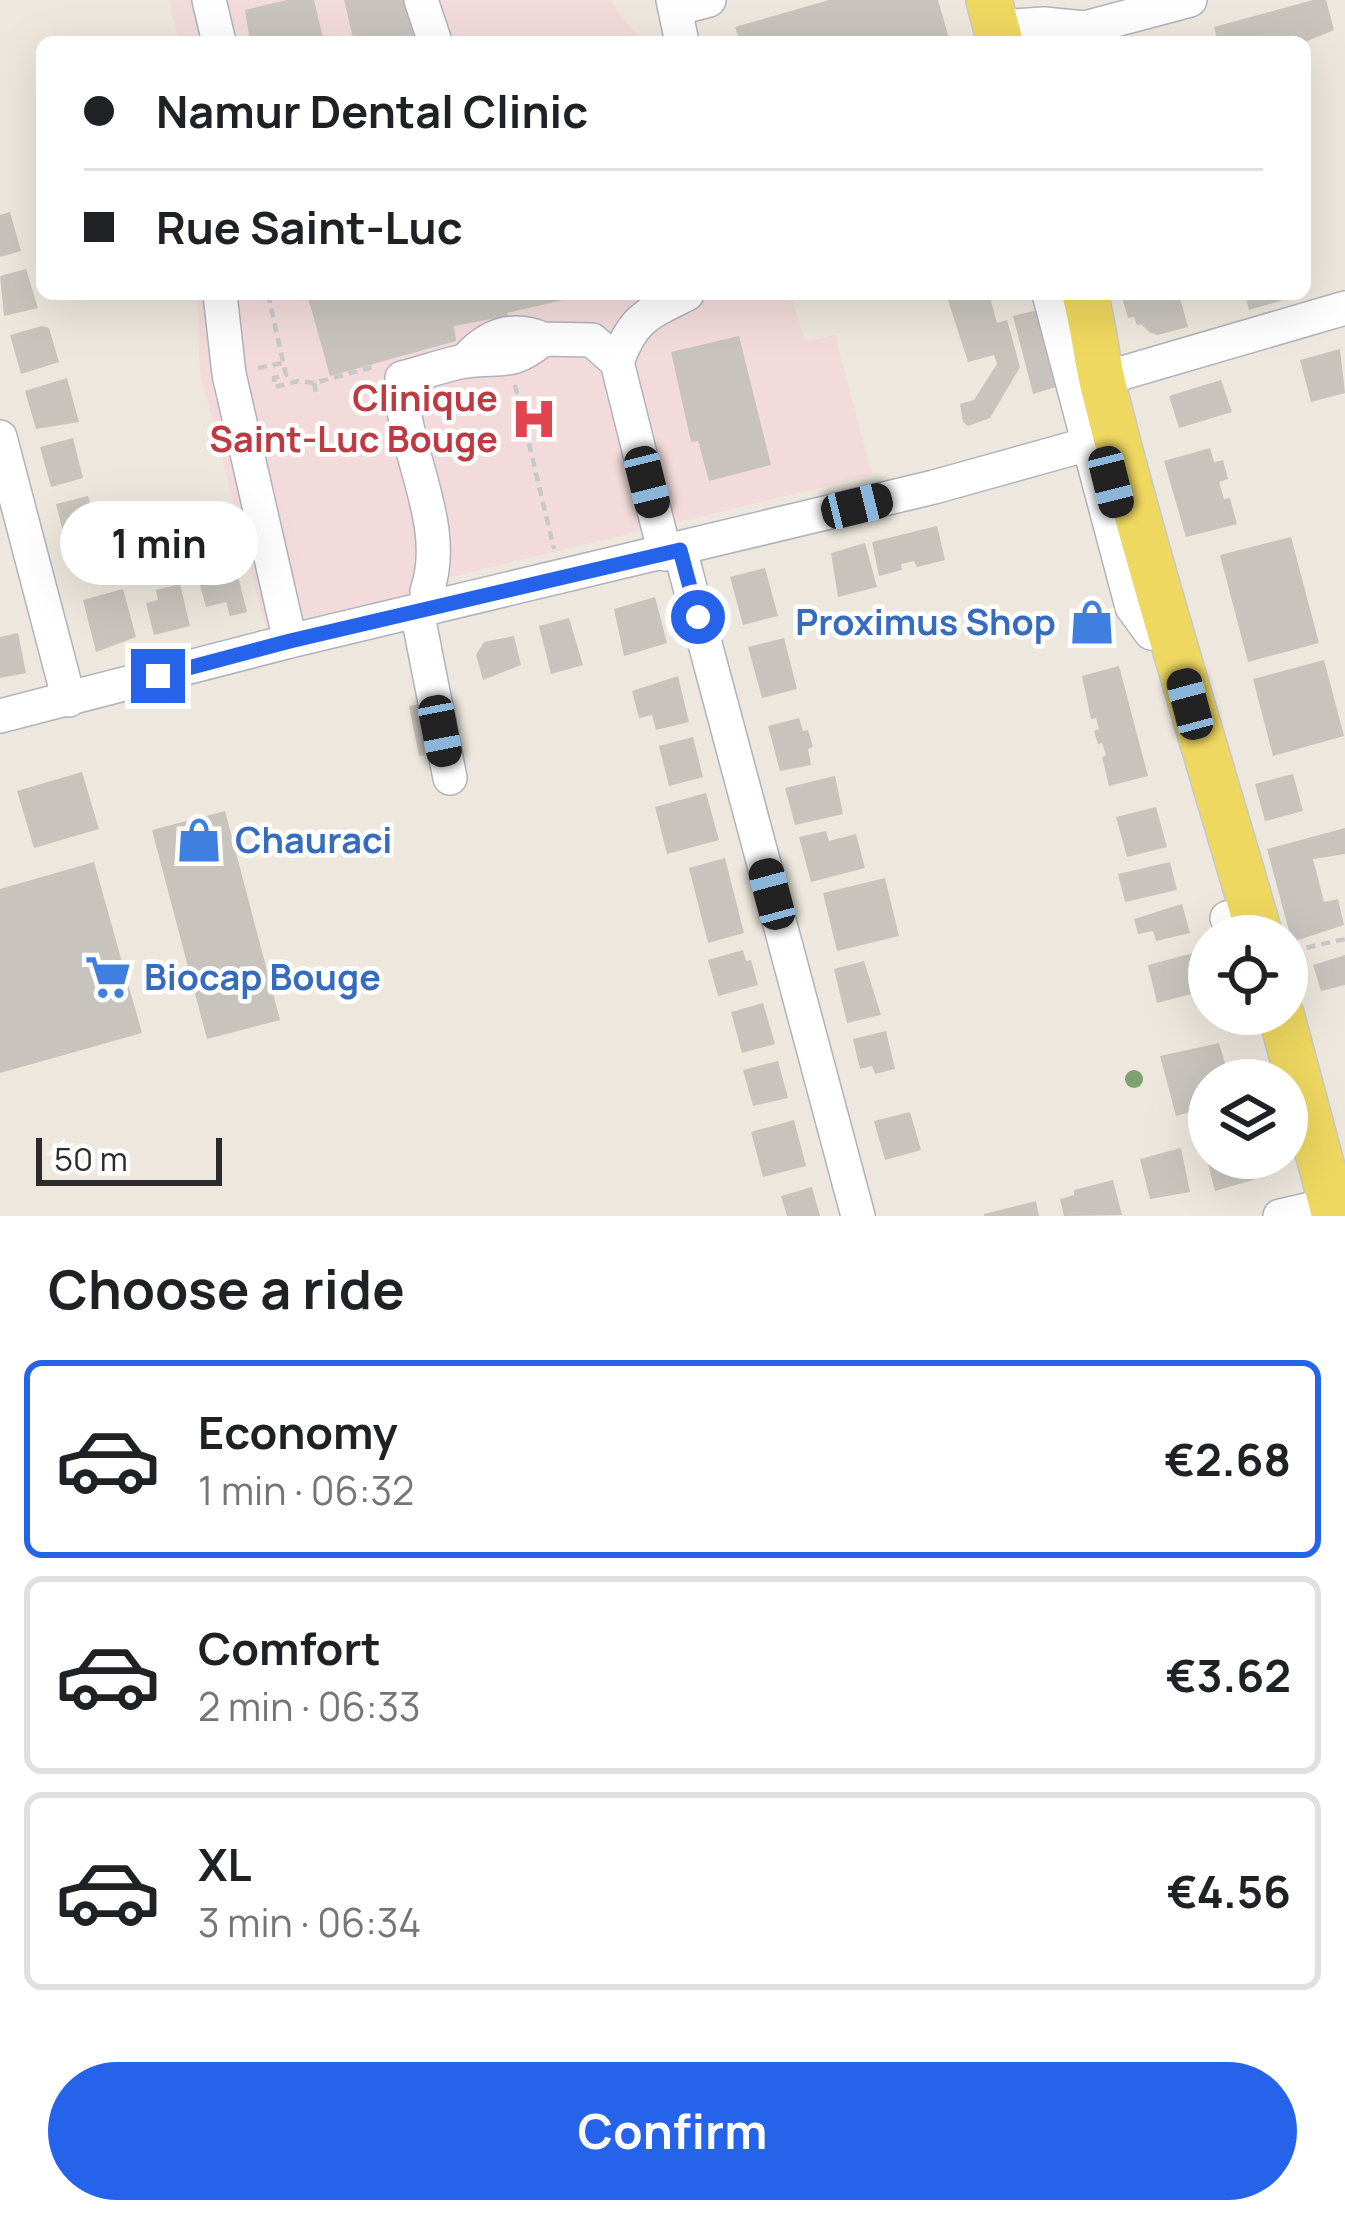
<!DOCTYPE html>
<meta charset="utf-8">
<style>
:root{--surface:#fff;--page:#f2f2f2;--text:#202124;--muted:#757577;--line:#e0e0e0;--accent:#2563eb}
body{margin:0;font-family:Manrope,sans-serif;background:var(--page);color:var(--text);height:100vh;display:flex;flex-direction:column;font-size:45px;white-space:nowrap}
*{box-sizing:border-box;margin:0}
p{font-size:39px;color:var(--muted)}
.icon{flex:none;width:66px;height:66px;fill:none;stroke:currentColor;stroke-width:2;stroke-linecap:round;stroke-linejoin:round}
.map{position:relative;height:1216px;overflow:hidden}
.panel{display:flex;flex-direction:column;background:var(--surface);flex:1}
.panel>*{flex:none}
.top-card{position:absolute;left:36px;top:36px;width:1275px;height:264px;border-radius:18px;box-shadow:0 12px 48px #0002;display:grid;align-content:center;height:264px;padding:0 48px;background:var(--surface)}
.controls{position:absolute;left:1188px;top:915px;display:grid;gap:24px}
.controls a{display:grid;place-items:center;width:120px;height:120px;border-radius:50%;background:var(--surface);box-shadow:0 12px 48px #0002;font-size:60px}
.scale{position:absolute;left:36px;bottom:30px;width:186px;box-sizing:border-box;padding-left:12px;border:6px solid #2b2b2b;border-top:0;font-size:33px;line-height:42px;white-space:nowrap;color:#2b2b2b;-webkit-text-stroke:9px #fff;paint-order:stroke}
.end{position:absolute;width:54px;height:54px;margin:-27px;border:15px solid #2563eb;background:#fff;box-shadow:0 0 0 6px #fff}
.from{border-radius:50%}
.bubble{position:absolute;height:84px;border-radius:42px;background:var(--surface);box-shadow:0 12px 48px #0002;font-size:39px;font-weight:700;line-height:84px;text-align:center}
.car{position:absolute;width:36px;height:72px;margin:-36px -18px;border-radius:15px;box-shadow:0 0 9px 3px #0007;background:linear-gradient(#222 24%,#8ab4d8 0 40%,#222 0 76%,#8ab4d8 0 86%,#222 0)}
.top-card b{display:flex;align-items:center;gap:42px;height:114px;font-size:45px}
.top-card b+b{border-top:3px solid var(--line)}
.top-card i{width:30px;height:30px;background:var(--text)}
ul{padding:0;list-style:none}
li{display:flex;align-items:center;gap:36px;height:198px;margin:0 24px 18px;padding:0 24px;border:6px solid var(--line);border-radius:18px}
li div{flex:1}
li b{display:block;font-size:45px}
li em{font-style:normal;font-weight:700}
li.current{border-color:var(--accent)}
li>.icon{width:108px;height:108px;stroke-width:1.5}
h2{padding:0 48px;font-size:54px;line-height:144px}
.primary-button{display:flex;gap:24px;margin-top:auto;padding:24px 48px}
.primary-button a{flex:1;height:138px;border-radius:72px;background:var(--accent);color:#fff;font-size:48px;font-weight:700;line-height:138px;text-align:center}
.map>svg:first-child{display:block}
.medical{fill:#f3dbdb}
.building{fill:#c8c4bd}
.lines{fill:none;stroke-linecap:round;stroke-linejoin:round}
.minor-casing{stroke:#b1b2be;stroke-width:36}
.major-casing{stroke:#c8c8c8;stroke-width:48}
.path{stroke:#c8c8c8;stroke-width:4.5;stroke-dasharray:9 6;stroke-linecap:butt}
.minor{stroke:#fff;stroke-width:33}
.major{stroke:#efd860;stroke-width:45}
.tree{fill:#7fa172}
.route{stroke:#2563eb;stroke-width:15}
.labels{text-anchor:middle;stroke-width:9;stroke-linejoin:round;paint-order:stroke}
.health-label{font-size:36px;font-weight:bold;fill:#be3a42;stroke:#fff;text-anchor:end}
.shop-label{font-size:36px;font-weight:bold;fill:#366cbe;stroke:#fff;text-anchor:start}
</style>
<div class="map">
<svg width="1345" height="1216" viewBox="0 0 1345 1216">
<rect width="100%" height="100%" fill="#ede7dd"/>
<path class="medical" d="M169,0H610L642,42H179Z
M197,294H791L805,342L835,335L872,475L450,577L427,591L265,626L200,372Z"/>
<path class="building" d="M287,0H314L324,42H250L245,10Z
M344,0H409L419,42H354Z
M829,0H938L950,42H740L735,27Z
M1313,0H1326L1334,30L1305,42H1218L1214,27Z
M10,212L21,251L0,257V215Z
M26,269L38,308L4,316L0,276Z
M307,294H562L563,300L507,313L509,324L493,328L491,319L454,326L456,341L330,376Z
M946,294H989L997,323L1007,320L1020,367L990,418L968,426L963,422L960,404L974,400L997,364L994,355L968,362Z
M1121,294H1159L1161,300L1179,294L1188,327L1157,335L1149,332L1141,324L1137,325L1134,317L1128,318Z
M1245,294H1300L1301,295L1249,310Z
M1046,308L1066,384L1033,394L1013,316Z
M42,326L49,328L59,362L21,374L10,335Z
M739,336L771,465L709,481L698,441L691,442L671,352Z
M1340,349L1345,393L1311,402L1300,360Z
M67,378L79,422L36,429L25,391Z
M1221,380L1232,412L1179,428L1169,396Z
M73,438L83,478L51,487L40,447Z
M1210,448L1214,462L1223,460L1228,479L1219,482L1224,499L1230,498L1237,524L1186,537L1164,461Z
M88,496L99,536L66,544L56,504Z
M937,526L945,560L917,567L914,561L901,564L902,570L879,576L872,542Z
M1291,537L1319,643L1248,662L1220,555Z
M865,543L877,587L838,597L831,553Z
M234,561L247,612L230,616L226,602L206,607L196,571Z
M765,568L778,616L743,625L730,577Z
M180,584L190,626L154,635L146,603L158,600L156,590Z
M123,589L136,637L96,652L83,600Z
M655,597L667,643L624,656L614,609Z
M569,618L583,665L551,674L539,626Z
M18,633L26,673L0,678V637Z
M514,636L521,665L483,680L476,655L484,642Z
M784,638L797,689L762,698L748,647Z
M1324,660L1344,736L1273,756L1253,679Z
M1119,666L1148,776L1109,786L1102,757L1106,755L1102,743L1098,744L1094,731L1099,729L1096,718L1091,719L1082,676Z
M678,676L689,722L656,730L652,715L639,718L632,691Z
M426,703L435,752L419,756L409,706Z
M799,718L803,731L808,730L813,747L808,749L811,765L780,771L768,726Z
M693,737L703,777L669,786L659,746Z
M82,772L99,829L34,848L17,791Z
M1293,774L1303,811L1265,821L1255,784Z
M835,776L843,814L795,825L785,788Z
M706,793L719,840L667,854L655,807Z
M1156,807L1167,847L1127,857L1116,817Z
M225,811L280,1020L207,1039L152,830Z
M1345,828V854L1313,859L1324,902L1338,899L1344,925L1292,942L1267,849Z
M826,831L829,841L856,834L865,868L811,882L799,837Z
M725,858L744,933L708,943L689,868Z
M94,862L142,1033L0,1073V889Z
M1170,862L1177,890L1125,902L1118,874Z
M885,878L899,936L837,951L823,893Z
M1182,904L1190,933L1156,941L1153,931L1138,934L1134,919Z
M743,950L746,961L751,960L758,985L718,996L708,960Z
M1197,952L1207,990L1157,1003L1148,965Z
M1345,955V985L1321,991L1313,965Z
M864,961L881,1015L847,1023L834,969Z
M763,1003L775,1044L742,1053L731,1012Z
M886,1031L895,1069L875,1074L872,1066L860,1069L853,1039Z
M1219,1043L1230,1080H1209V1107L1176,1116L1160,1056Z
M778,1061L788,1098L753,1106L743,1070Z
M910,1112L921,1150L885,1160L874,1121Z
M794,1120L806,1166L763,1177L751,1132Z
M1181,1148L1190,1192L1150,1199L1140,1159Z
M1220,1158H1249L1256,1179L1215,1191L1208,1164Z
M1113,1180L1122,1215L1064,1216L1060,1199L1074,1195V1190Z
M812,1187L820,1216H787L781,1196Z
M1036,1201L1039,1216H984V1214Z"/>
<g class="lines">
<g class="minor-casing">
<path id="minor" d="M209,0L219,42
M421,0L435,42
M673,0L682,42
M675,9L709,0
M996,27L1044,24L1085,28L1190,0
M220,294L229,374L290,641
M1049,294L1132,607L1151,633
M466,360C488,335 512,326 543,339
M617,362C633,318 647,314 687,294
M1085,384L1345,308
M0,437L69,700
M680,550L858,1216
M433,607L427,591C451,522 399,448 402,378C422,373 441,366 460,362C498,354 508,369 543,339L592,340L617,362L665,554
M417,611L450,778
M0,716L290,641L934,487L1117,436
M1227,918L1236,936
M1280,1216L1345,1201"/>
</g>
<g class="major-casing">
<path id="major" d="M989,0L1000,42
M1085,294C1093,324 1096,355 1103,385C1149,570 1207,752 1260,936
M1281,1014L1335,1216"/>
</g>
<path class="path" d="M268,294L286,375L274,378L275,387L298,381L314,383L377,366
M258,368L282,363
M314,383L317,398
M515,385L554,549
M1292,951L1345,939"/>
<use href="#minor" class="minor"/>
<use href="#major" class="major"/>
</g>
<circle class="tree" cx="1134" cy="1079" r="9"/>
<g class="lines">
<path class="route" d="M158,676L290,641L680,550L698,617"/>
</g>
<defs>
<g id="hospital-bare" transform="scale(3.6)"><path d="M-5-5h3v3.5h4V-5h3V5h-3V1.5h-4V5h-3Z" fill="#e0444e" stroke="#fff" stroke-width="2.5" paint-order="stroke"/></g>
<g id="shop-bare" transform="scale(3.6)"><path d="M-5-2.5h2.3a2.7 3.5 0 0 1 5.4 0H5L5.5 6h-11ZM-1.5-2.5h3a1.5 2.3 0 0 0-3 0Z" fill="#3f7fe0" stroke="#fff" stroke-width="2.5" paint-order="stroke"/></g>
<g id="supermarket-bare" transform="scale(3.6)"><path d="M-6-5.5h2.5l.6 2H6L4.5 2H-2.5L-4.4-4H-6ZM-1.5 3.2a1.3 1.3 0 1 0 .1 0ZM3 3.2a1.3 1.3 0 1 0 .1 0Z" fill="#3f7fe0" stroke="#fff" stroke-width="2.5" paint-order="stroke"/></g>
</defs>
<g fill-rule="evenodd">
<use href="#hospital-bare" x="534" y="419"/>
<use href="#shop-bare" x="1092" y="622"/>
<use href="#shop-bare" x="199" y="840"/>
<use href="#supermarket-bare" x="108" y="977"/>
</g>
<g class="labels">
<g class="health-label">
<text x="498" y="411">Clinique<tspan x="498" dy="41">Saint-Luc Bouge</tspan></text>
</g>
<g class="shop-label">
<text x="1056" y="635" text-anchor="end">Proximus Shop</text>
<text x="235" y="853">Chauraci</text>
<text x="144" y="990">Biocap Bouge</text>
</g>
</g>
</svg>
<div class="controls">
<a><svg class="icon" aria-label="locate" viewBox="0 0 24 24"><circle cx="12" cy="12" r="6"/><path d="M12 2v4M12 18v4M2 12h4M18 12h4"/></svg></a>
<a><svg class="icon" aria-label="layers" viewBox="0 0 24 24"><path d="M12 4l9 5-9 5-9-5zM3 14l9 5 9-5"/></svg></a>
</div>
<div class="scale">50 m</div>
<i class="end from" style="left:698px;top:617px"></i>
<i class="end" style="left:158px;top:676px"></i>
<div class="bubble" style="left:60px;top:501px;width:198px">1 min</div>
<i class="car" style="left:647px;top:482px;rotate:166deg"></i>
<i class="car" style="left:1111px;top:482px;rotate:166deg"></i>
<i class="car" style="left:857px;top:506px;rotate:76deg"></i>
<i class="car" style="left:1190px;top:704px;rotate:345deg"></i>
<i class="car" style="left:440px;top:731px;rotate:169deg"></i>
<i class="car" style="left:772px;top:894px;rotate:345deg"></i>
<div class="top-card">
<b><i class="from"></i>Namur Dental Clinic</b>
<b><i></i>Rue Saint-Luc</b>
</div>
</div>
<section class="panel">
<h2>Choose a ride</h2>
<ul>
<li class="current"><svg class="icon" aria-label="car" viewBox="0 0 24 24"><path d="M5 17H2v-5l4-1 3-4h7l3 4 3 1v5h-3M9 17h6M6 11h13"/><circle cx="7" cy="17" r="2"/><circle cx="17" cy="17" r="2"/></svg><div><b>Economy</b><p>1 min · 06:32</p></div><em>€2.68</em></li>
<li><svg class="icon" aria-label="car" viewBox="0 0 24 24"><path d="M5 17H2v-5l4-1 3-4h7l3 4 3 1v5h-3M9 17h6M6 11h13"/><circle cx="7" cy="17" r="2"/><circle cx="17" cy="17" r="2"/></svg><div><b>Comfort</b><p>2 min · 06:33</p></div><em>€3.62</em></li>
<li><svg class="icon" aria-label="car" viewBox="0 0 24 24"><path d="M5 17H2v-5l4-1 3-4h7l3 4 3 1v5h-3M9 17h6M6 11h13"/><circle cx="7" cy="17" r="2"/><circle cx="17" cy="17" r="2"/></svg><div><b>XL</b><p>3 min · 06:34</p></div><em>€4.56</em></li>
</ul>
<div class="primary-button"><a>Confirm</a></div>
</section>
